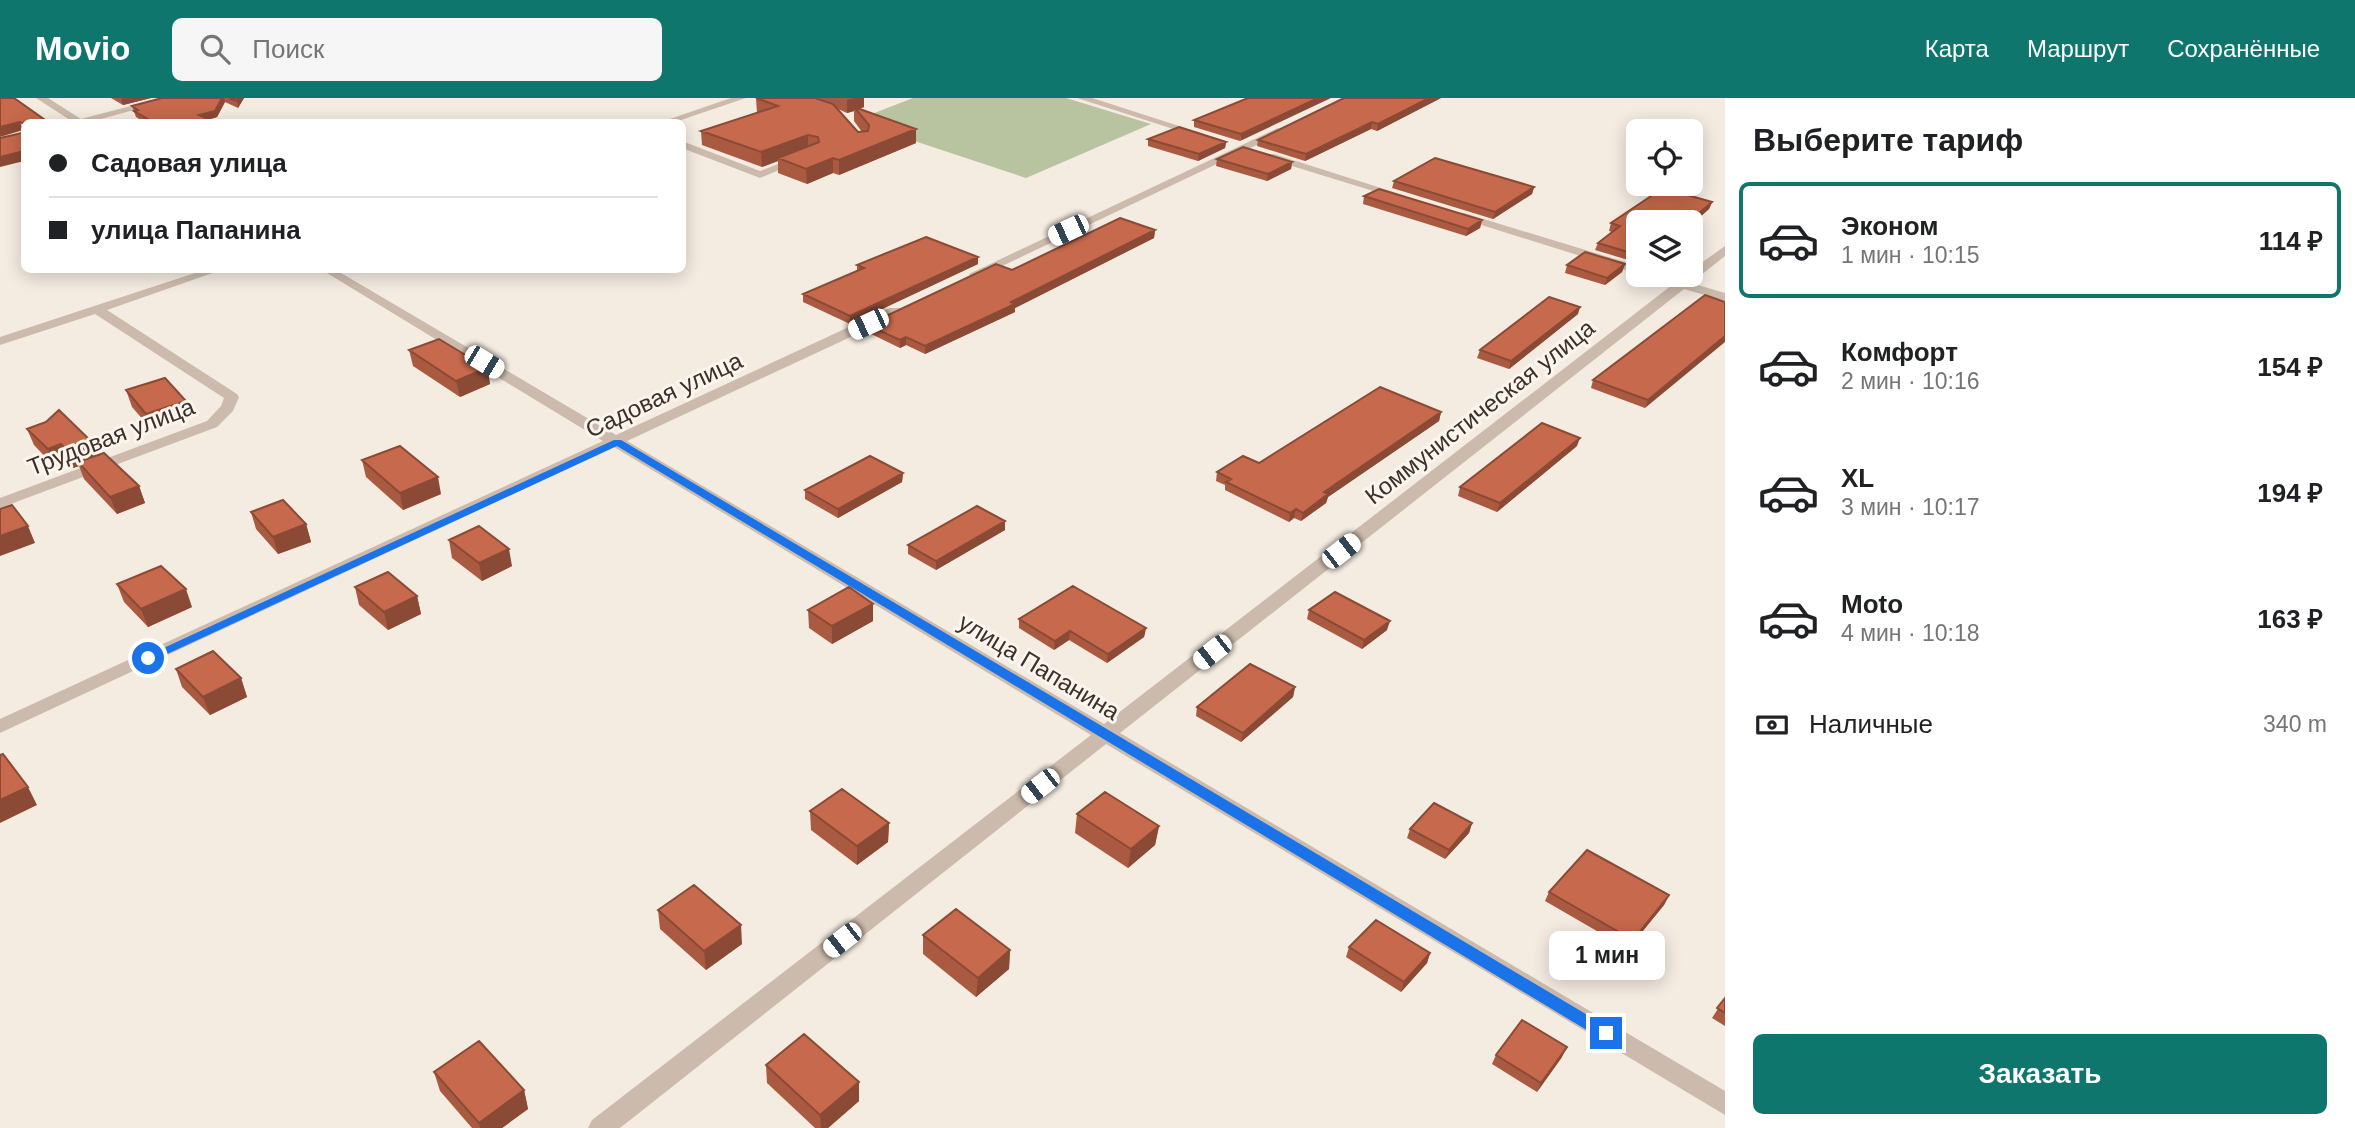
<!DOCTYPE html>
<html lang="ru">
<meta charset="utf-8">
<style>
:root{--surface:#fff;--page:#f6f6f6;--text:#202124;--muted:#757577;--line:#e0e0e0;--accent:#0f766e}
body{margin:0;font-family:Helvetica,sans-serif;background:var(--page);color:var(--text);height:100vh;display:flex;flex-direction:column;font-size:26px;white-space:nowrap}
*{box-sizing:border-box;margin:0}
p{font-size:23px;color:var(--muted)}
.icon{flex:none;width:38px;height:38px;fill:none;stroke:currentColor;stroke-width:2;stroke-linecap:round;stroke-linejoin:round}
.map{position:relative;flex:1;overflow:hidden}
.panel{display:flex;flex-direction:column;background:var(--surface);width:630px}
.panel>*{flex:none}
.top-card{position:absolute;left:21px;top:21px;width:665px;height:154px;border-radius:10px;box-shadow:0 4px 18px #0003;display:grid;align-content:center;height:154px;padding:0 28px;background:var(--surface)}
.buttons{position:absolute;left:1626px;top:21px;display:grid;gap:14px}
.buttons a{display:grid;place-items:center;width:77px;height:77px;border-radius:10px;background:var(--surface);box-shadow:0 4px 18px #0003;font-size:35px}
.end{position:absolute;width:32px;height:32px;margin:-16px;border:9px solid #1a73e8;background:#fff;box-shadow:0 0 0 4px #fff}
.from{border-radius:50%}
.bubble{position:absolute;height:49px;border-radius:10px;background:var(--surface);box-shadow:0 4px 18px #0003;font-size:23px;font-weight:700;line-height:49px;text-align:center}
.car{position:absolute;width:21px;height:42px;margin:-21px -10px;border-radius:9px;box-shadow:0 0 5px 2px #0007;background:linear-gradient(#fff 24%,#345 0 40%,#fff 0 76%,#345 0 86%,#fff 0)}
.top-card b{display:flex;align-items:center;gap:24px;height:66px;font-size:26px}
.top-card b+b{border-top:2px solid var(--line)}
.top-card i{width:18px;height:18px;background:var(--text)}
ul{padding:0;list-style:none}
li{display:flex;align-items:center;gap:21px;height:116px;margin:0 14px 10px;padding:0 14px;border:4px solid transparent;border-radius:10px}
li div{flex:1}
li b{display:block;font-size:26px}
li em{font-style:normal;font-weight:700}
li.selected{border-color:var(--accent)}
li>.icon{width:63px;height:63px;stroke-width:1.5}
h2{padding:0 28px;font-size:32px;line-height:84px}
.pay{display:flex;align-items:center;gap:18px;height:77px;padding:0 28px;font-size:26px}
.pay p{margin-inline-start:auto}
.action{display:flex;gap:14px;margin-top:auto;padding:14px 28px}
.action a{flex:1;height:80px;border-radius:10px;background:var(--accent);color:#fff;font-size:28px;font-weight:700;line-height:80px;text-align:center}
header{display:flex;align-items:center;gap:42px;box-sizing:border-box;height:98px;padding:0 35px;background:var(--accent);color:#fff}
header strong{font-size:33px}
nav{display:flex;gap:38px;margin-inline-start:auto;font-size:24px}
.search{width:490px;height:63px;background:var(--page);display:flex;align-items:center;gap:18px;box-sizing:border-box;padding:0 24px;border-radius:10px;color:var(--muted);font-size:26px}
main{display:flex;flex:1;min-height:0}
.map>svg:first-child{display:block}
.green{fill:#b8c3a0}
.lines{fill:none;stroke-linecap:round;stroke-linejoin:round}
.minor{fill:#ccbbac;fill-rule:evenodd}
.wall{fill:#aa5a41;fill-rule:evenodd}
.shaded-wall{fill:#8b4a35}
.building{fill:#c6694c;stroke:#8b4a35;stroke-width:2}
.route{fill:#1a73e8}
.labels{text-anchor:middle;stroke-width:6;stroke-linejoin:round;paint-order:stroke}
.street-label{font-size:24px;fill:#3b302b;stroke:#fbf5ee}
</style>
<header>
<strong>Movio</strong>
<div class="search"><svg class="icon" aria-label="search" viewBox="0 0 24 24"><circle cx="10" cy="10" r="6"/><path d="M15 15l6 6"/></svg>Поиск</div>
<nav><a>Карта</a><a>Маршрут</a><a>Сохранённые</a></nav>
</header>
<main>
<div class="map">
<svg width="1725" height="1030" viewBox="0 0 1725 1030">
<rect width="100%" height="100%" fill="#f4ebe1"/>
<path class="green" d="M913,0H1066L1151,26L1026,80L854,23Z"/>
<g class="lines">
<path class="minor" d="M36,0H48L81,21L161,0H178L90,24H73Z
M731,0H746L675,24H661Z
M1077,0H1092L1204,36L1195,38Z
M1278,30L1283,33L1282,35L979,179H971L969,176Z
M682,43L760,73L796,59L805,61L760,80L682,50Z
M1266,56H1274L1406,98L1396,100L1266,60Z
M1456,115H1464L1638,168V176L1456,119Z
M1725,148V158L1691,185L1725,195V203L1684,191L1120,635L1725,993V1017L1106,646L620,1030H588L592,1022L1091,637L614,349L0,635V621L603,343L322,172H336L616,337L890,210H900V216L627,343L1104,626L1672,187L1646,177H1664L1680,181L1690,177V173Z
M204,172H221L107,212L237,296L239,299L233,313L217,329L0,410V400L207,323L221,308L224,300L95,216L0,247V239Z"/>
</g>
<path class="wall" d="M111,0H151L123,7Z
M162,0H244L238,10L225,4L217,19L208,22L214,24H144L136,19L132,8Z
M756,0L819,1L818,0H864V9L860,11L916,45L839,77L833,75L807,86L778,75V63L762,69L702,47L701,33L757,15ZM838,11L847,15L854,13V23L862,34H858Z
M1248,0L1240,43L1194,29V22Z
M1441,0L1377,33L1371,31L1305,63L1257,48L1258,42Z
M1148,41L1226,44L1225,50L1198,63L1148,48Z
M1217,61L1292,64L1291,71L1267,83L1216,68Z
M1394,83L1534,89L1532,96L1493,121L1392,90Z
M1364,98L1482,122L1480,130L1466,138L1363,106Z
M1712,104L1709,111L1690,128V124H1638V162L1635,164L1595,152L1598,145L1612,134L1609,133L1611,125Z
M1155,132L1154,140L1015,210V214L925,256L906,247L900,250L867,234V227L1012,172Z
M978,159V166L850,226L803,204V196L857,173V167Z
M1625,166L1622,174L1605,187L1565,175L1567,167Z
M1705,197L1645,310L1591,290L1593,282Z
M1578,216L1509,271L1477,260L1480,252Z
M409,252L487,270L490,286L460,299L413,268Z
M126,292L191,319L152,332L132,309Z
M1441,314L1439,323L1328,399L1326,405L1301,423L1294,420L1289,424L1225,392V387L1216,383L1217,374L1259,365Z
M27,331L97,357L139,388L145,405L117,416L84,381L79,368L73,370L67,363L54,368L34,347Z
M1577,348L1497,414L1458,398L1460,389Z
M362,362L441,396L403,412L366,379Z
M903,375L902,384L838,420L805,401V392Z
M251,414L306,426L311,444L278,456L256,431Z
M1005,423V432L936,472L908,456V447Z
M449,442L512,468L482,483L452,460Z
M117,486L192,509L148,529L124,504Z
M355,489L417,498L421,516L388,532L359,507Z
M873,506V523L832,546L809,530L808,512Z
M1309,512L1387,532L1362,551L1307,521Z
M1019,521L1146,530L1144,539L1107,565L1069,542L1054,552L1019,530Z
M176,571L241,580L247,599L210,617L182,589Z
M1295,589L1293,599L1241,644L1196,618L1197,609Z
M810,713L889,725L888,744L857,767L811,732Z
M1077,716L1159,728L1155,747L1128,770L1075,735Z
M1472,725L1469,735L1445,761L1407,740L1410,731Z
M1549,794L1669,797L1664,807L1628,851L1545,803Z
M658,812L742,846L706,872L660,831Z
M923,837L1010,852L1009,871L976,899L923,856Z
M1349,849L1430,855L1427,865L1401,894L1346,859Z
M1725,900V928L1712,920Z
M1496,957L1562,959L1537,994L1492,966Z
M766,967L859,1003L828,1030H815L767,985Z
M434,974L524,992L528,1011L502,1030H472L440,993Z"/>
<path class="shaded-wall" d="M124,0H151L123,7L121,1Z
M222,0H224L225,4L217,19L200,24L199,17Z
M239,0H244L238,10L237,3Z
M854,0H864V9L856,12L854,9V13L847,15V2Z
M1318,0H1331L1240,43L1241,36Z
M1429,0H1441L1377,33L1378,26Z
M20,24L23,32L0,39V29Z
M1372,24L1371,31L1305,63L1306,56Z
M916,31V45L839,77V62Z
M808,37V52L778,60V63L762,69L761,54Z
M1226,44L1225,50L1198,63L1199,56Z
M24,53V63L0,69V59Z
M833,60V75L807,86L806,71Z
M1292,64L1291,71L1267,83L1268,76Z
M1534,89L1532,96L1493,121L1495,114Z
M1712,104L1709,111L1690,128V124H1689Z
M1482,122L1480,130L1466,138L1468,131Z
M1155,132L1154,140L1015,210V214L925,256V248L1011,204Z
M978,159V166L850,226V218Z
M1625,166L1622,174L1605,187L1607,180Z
M1580,209L1578,216L1509,271L1511,263Z
M1725,238V244L1645,310L1648,302Z
M906,239V247L900,250V242Z
M487,270L490,286L460,299L456,283Z
M186,303L191,319L152,332L146,316Z
M1441,314L1439,323L1328,399L1326,405L1301,423L1303,415L1324,394Z
M1580,340L1577,348L1497,414L1500,405Z
M92,344L98,361L78,364L79,368L73,370L67,353Z
M61,346L67,363L54,368L48,351Z
M903,375L902,384L838,420V411Z
M438,379L441,396L403,412L400,395Z
M139,388L145,405L117,416L110,399Z
M1296,411L1294,420L1289,424L1290,415Z
M1005,423V432L936,472V463Z
M306,426L311,444L278,456L273,439Z
M28,428L35,445L0,458V438Z
M509,451L512,468L482,483L479,465Z
M186,491L192,509L148,529L141,511Z
M417,498L421,516L388,532L384,514Z
M873,506V523L832,546V528Z
M1390,523L1387,532L1362,551L1364,542Z
M1146,530L1144,539L1107,565L1108,556Z
M1070,533L1069,542L1054,552L1055,543Z
M241,580L247,599L210,617L203,599Z
M1295,589L1293,599L1241,644L1243,635Z
M28,689L37,707L0,725V702Z
M889,725L888,744L857,767V748Z
M1472,725L1469,735L1445,761L1449,752Z
M1159,728L1155,747L1128,770L1131,751Z
M1669,797L1664,807L1628,851L1633,842Z
M741,827L742,846L706,872L704,853Z
M1010,852L1009,871L976,899L978,880Z
M1430,855L1427,865L1401,894L1404,884Z
M1567,949L1562,959L1537,994L1541,985Z
M859,984V1003L828,1030H821L820,1017Z
M524,992L528,1011L502,1030H480L479,1025Z"/>
<path class="building" d="M0,0H14L48,24H24V53L0,59V40L22,35L24,26L20,24L0,29Z
M162,0H222L215,13L199,17L214,24H153L134,13L138,12L132,8Z
M229,0H239L237,3Z
M756,0H815L833,6L858,34L868,33L869,27L854,9L916,31L839,62L833,60L806,71L778,60L819,44L818,39L808,37L761,54L701,33L778,8Z
M1248,0H1318L1241,36L1194,22Z
M1344,0H1429L1378,26L1372,24L1306,56L1258,42Z
M1179,29L1226,44L1199,56L1148,41Z
M1243,49L1292,64L1268,76L1217,61Z
M1435,60L1534,89L1495,114L1394,83Z
M1663,90L1712,104L1689,124H1638V157L1598,145L1620,128L1611,125Z
M1379,91L1482,122L1468,131L1364,98Z
M1120,120L1155,132L1011,204L1015,206L925,248L906,239L900,242L867,227L996,166L1012,172Z
M926,139L978,159L850,218L803,196L864,170L857,167Z
M1585,154L1625,166L1607,180L1567,167Z
M1705,197L1725,204V238L1648,302L1593,282Z
M1549,199L1580,209L1511,263L1480,252Z
M439,241L487,270L456,283L409,252Z
M165,280L186,303L146,316L126,292Z
M1380,289L1441,314L1324,394L1328,396L1303,415L1296,411L1290,415L1226,384L1231,381L1217,374L1243,358L1259,365Z
M59,312L92,344L67,353L61,346L48,351L27,331L46,324Z
M1542,325L1580,340L1500,405L1460,389Z
M400,348L438,379L400,395L362,362Z
M104,355L139,388L110,399L78,364Z
M870,358L903,375L838,411L805,392Z
M283,402L306,426L273,439L251,414Z
M12,407L28,428L0,438V411Z
M977,408L1005,423L936,463L908,447Z
M479,428L509,451L479,465L449,442Z
M161,468L186,491L141,511L117,486Z
M388,474L417,498L384,514L355,489Z
M1073,488L1146,530L1108,556L1070,533L1055,543L1019,521Z
M849,489L873,506L832,528L808,512Z
M1335,494L1390,523L1364,542L1309,512Z
M213,553L241,580L203,599L176,571Z
M1250,566L1295,589L1243,635L1197,609Z
M3,656L28,689L0,702V657Z
M842,691L889,725L857,748L810,713Z
M1105,694L1159,728L1131,751L1077,716Z
M1434,705L1472,725L1449,752L1410,731Z
M1587,752L1669,797L1633,842L1549,794Z
M694,787L741,827L704,853L658,812Z
M956,811L1010,852L978,880L923,837Z
M1376,822L1430,855L1404,884L1349,849Z
M1725,900V915L1717,910Z
M1522,922L1567,949L1541,985L1496,957Z
M804,936L859,984L820,1017L766,967Z
M479,943L524,992L479,1025L434,974Z"/>
<path class="route" d="M614,342H621L1611,931L1614,935L1611,940H1600L617,348L152,563H144L142,560Z"/>
<g class="labels">
<g class="street-label">
<text transform="translate(664 297) rotate(-25)" y="8">Садовая улица</text>
<text transform="translate(1480 314) rotate(-38)" y="8">Коммунистическая улица</text>
<text transform="translate(111 339) rotate(-21)" y="8">Трудовая улица</text>
<text transform="translate(1039 569) rotate(31)" y="8">улица Папанина</text>
</g>
</g>
</svg>
<div class="buttons">
<a><svg class="icon" aria-label="locate" viewBox="0 0 24 24"><circle cx="12" cy="12" r="6"/><path d="M12 2v4M12 18v4M2 12h4M18 12h4"/></svg></a>
<a><svg class="icon" aria-label="layers" viewBox="0 0 24 24"><path d="M12 4l9 5-9 5-9-5zM3 14l9 5 9-5"/></svg></a>
</div>
<i class="end from" style="left:148px;top:560px"></i>
<i class="end" style="left:1606px;top:935px"></i>
<div class="bubble" style="left:1549px;top:833px;width:116px">1 мин</div>
<i class="car" style="left:1068px;top:132px;rotate:245deg"></i>
<i class="car" style="left:868px;top:226px;rotate:245deg"></i>
<i class="car" style="left:484px;top:264px;rotate:121deg"></i>
<i class="car" style="left:1341px;top:453px;rotate:52deg"></i>
<i class="car" style="left:1212px;top:554px;rotate:232deg"></i>
<i class="car" style="left:1040px;top:688px;rotate:232deg"></i>
<i class="car" style="left:842px;top:842px;rotate:232deg"></i>
<div class="top-card">
<b><i class="from"></i>Садовая улица</b>
<b><i></i>улица Папанина</b>
</div>
</div>
<section class="panel">
<h2>Выберите тариф</h2>
<ul>
<li class="selected"><svg class="icon" aria-label="car" viewBox="0 0 24 24"><path d="M5 17H2v-5l4-1 3-4h7l3 4 3 1v5h-3M9 17h6M6 11h13"/><circle cx="7" cy="17" r="2"/><circle cx="17" cy="17" r="2"/></svg><div><b>Эконом</b><p>1 мин · 10:15</p></div><em>114 ₽</em></li>
<li><svg class="icon" aria-label="car" viewBox="0 0 24 24"><path d="M5 17H2v-5l4-1 3-4h7l3 4 3 1v5h-3M9 17h6M6 11h13"/><circle cx="7" cy="17" r="2"/><circle cx="17" cy="17" r="2"/></svg><div><b>Комфорт</b><p>2 мин · 10:16</p></div><em>154 ₽</em></li>
<li><svg class="icon" aria-label="car" viewBox="0 0 24 24"><path d="M5 17H2v-5l4-1 3-4h7l3 4 3 1v5h-3M9 17h6M6 11h13"/><circle cx="7" cy="17" r="2"/><circle cx="17" cy="17" r="2"/></svg><div><b>XL</b><p>3 мин · 10:17</p></div><em>194 ₽</em></li>
<li><svg class="icon" aria-label="car" viewBox="0 0 24 24"><path d="M5 17H2v-5l4-1 3-4h7l3 4 3 1v5h-3M9 17h6M6 11h13"/><circle cx="7" cy="17" r="2"/><circle cx="17" cy="17" r="2"/></svg><div><b>Moto</b><p>4 мин · 10:18</p></div><em>163 ₽</em></li>
</ul>
<div class="pay"><svg class="icon" aria-label="cash" viewBox="0 0 24 24"><path d="M3 7h18v10H3z"/><circle cx="12" cy="12" r="2"/></svg>Наличные<p>340 m</p></div>
<div class="action"><a>Заказать</a></div>
</section>
</main>
